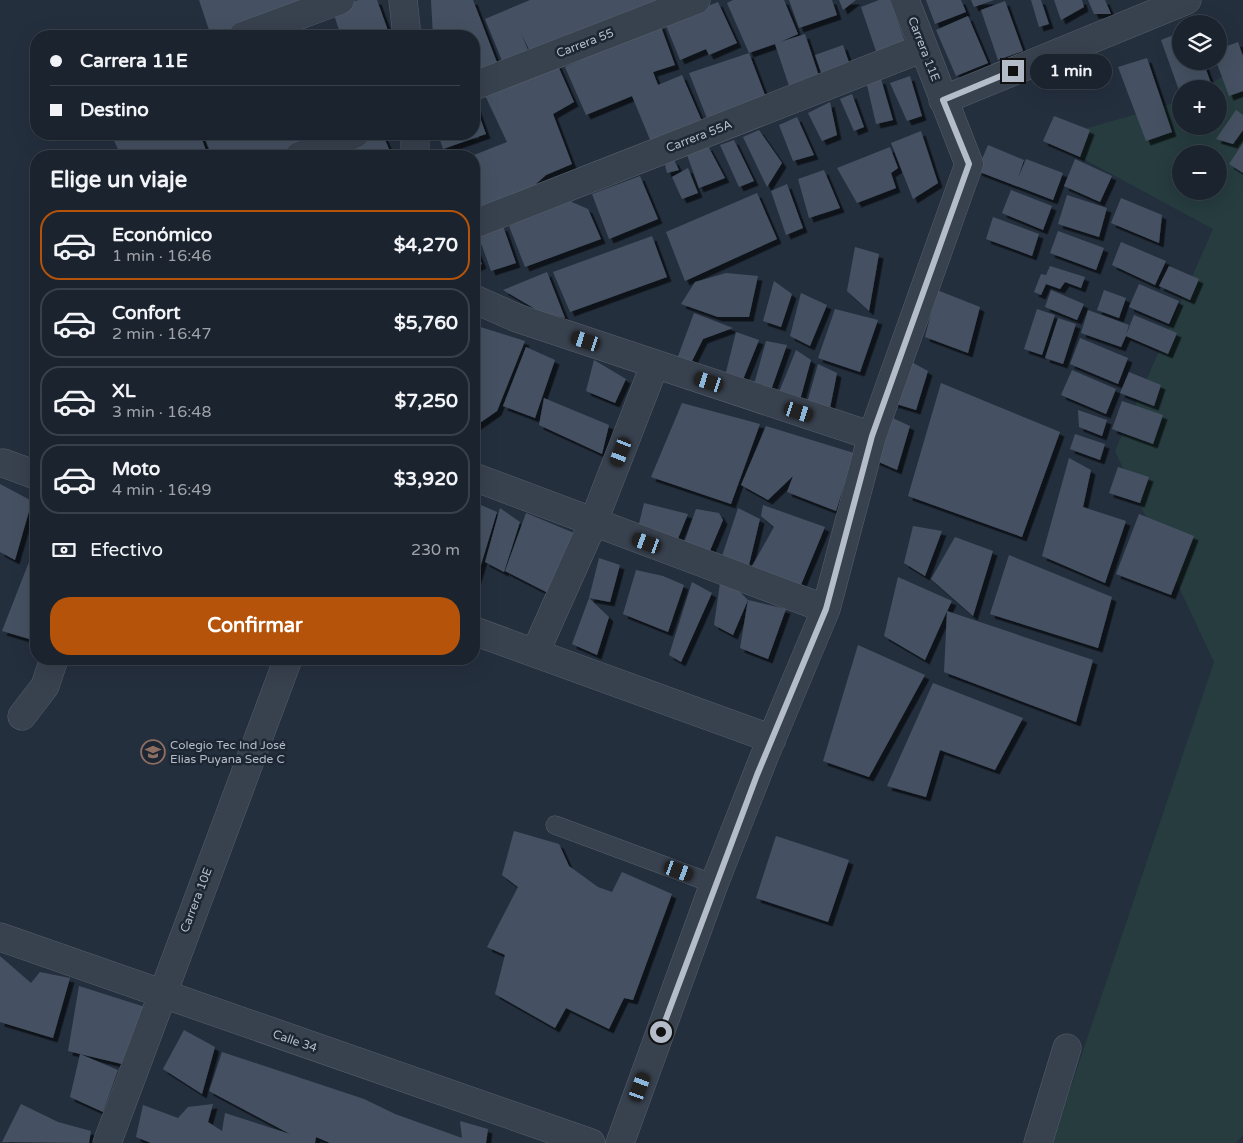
<!DOCTYPE html>
<html lang="es">
<meta charset="utf-8">
<style>
:root{--surface:#1b232e;--page:#242b36;--text:#f1f3f6;--muted:#a0a4aa;--line:#39404a;--accent:#b45309}
body{margin:0;font-family:"Varela Round",sans-serif;background:var(--page);color:var(--text);height:100vh;display:flex;flex-direction:column;font-size:19px;white-space:nowrap}
*{box-sizing:border-box;margin:0}
p{font-size:16px;color:var(--muted)}
.icon{flex:none;width:28px;height:28px;fill:none;stroke:currentColor;stroke-width:2;stroke-linecap:round;stroke-linejoin:round}
.map{position:relative;flex:1;overflow:hidden}
.sheet{position:absolute;left:30px;top:150px;width:450px;height:515px;display:flex;flex-direction:column;background:var(--surface);border-radius:20px;box-shadow:0 5px 20px #0002,0 0 0 1px var(--line)}
.sheet>*{flex:none}
.top-card{position:absolute;left:30px;top:30px;width:450px;height:110px;border-radius:20px;box-shadow:0 5px 20px #0002,0 0 0 1px var(--line);display:grid;align-content:center;height:110px;padding:0 20px;background:var(--surface)}
.tools{position:absolute;left:1172px;top:15px;display:grid;gap:10px}
.tools a{display:grid;place-items:center;width:55px;height:55px;border-radius:50%;background:var(--surface);box-shadow:0 5px 20px #0002,0 0 0 1px var(--line);font-size:25px}
.end{position:absolute;width:22px;height:22px;margin:-11px;border:6px solid #b4bcc9;background:#111;box-shadow:0 0 0 2px #111}
.from{border-radius:50%}
.bubble{position:absolute;height:35px;border-radius:18px;background:var(--surface);box-shadow:0 5px 20px #0002,0 0 0 1px var(--line);font-size:16px;font-weight:700;line-height:35px;text-align:center}
.car{position:absolute;width:15px;height:30px;margin:-15px -8px;border-radius:6px;box-shadow:0 0 4px 1px #0007;background:linear-gradient(#222 24%,#8ab4d8 0 40%,#222 0 76%,#8ab4d8 0 86%,#222 0)}
.top-card b{display:flex;align-items:center;gap:18px;height:48px;font-size:19px}
.top-card b+b{border-top:1px solid var(--line)}
.top-card i{width:12px;height:12px;background:var(--text)}
ul{padding:0;list-style:none}
li{display:flex;align-items:center;gap:15px;height:70px;margin:0 10px 8px;padding:0 10px;border:2px solid var(--line);border-radius:20px}
li div{flex:1}
li b{display:block;font-size:19px}
li em{font-style:normal;font-weight:700}
li.current{border-color:var(--accent)}
li>.icon{width:45px;height:45px;stroke-width:1.5}
h2{padding:0 20px;font-size:22px;line-height:60px}
.pay{display:flex;align-items:center;gap:12px;height:55px;padding:0 20px;font-size:19px}
.pay p{margin-inline-start:auto}
.cta{display:flex;gap:10px;margin-top:auto;padding:10px 20px}
.cta a{flex:1;height:58px;border-radius:20px;background:var(--accent);color:#fff;font-size:20px;font-weight:700;line-height:58px;text-align:center}
.map>svg:first-child{display:block}
.green{fill:#263c3f;fill-rule:evenodd}
.building{fill:#455162;filter:url(#shadow)}
.lines{fill:none;stroke-linecap:round;stroke-linejoin:round}
.service-casing{stroke:#565f6c;stroke-width:19}
.minor-casing{stroke:#565f6c;stroke-width:29}
.service{stroke:#38414e;stroke-width:18}
.minor{stroke:#38414e;stroke-width:28}
.route{stroke:#b4bcc9;stroke-width:6}
.labels{text-anchor:middle;stroke-width:5;stroke-linejoin:round;paint-order:stroke}
.street-label{font-size:12px;fill:#b4bcc9;stroke:#1d2633}
.poi-label{font-size:12px;fill:#b4bcc9;stroke:#1d2633;text-anchor:start}
</style>
<div class="map">
<svg width="1243" height="1143" viewBox="0 0 1243 1143">
<defs>
<filter id="shadow"><feDropShadow dx="4.5" dy="4.5" stdDeviation="0" flood-color="#0009"/></filter>
</defs>
<rect width="100%" height="100%" fill="#242f3e"/>
<path class="green" d="M1243,63V1135L1236,1143H1052L1214,662L1115,451L1213,229L1080,157L1043,141L1181,101V126H1219V89H1203ZM1181,154H1219V191H1181Z"/>
<path class="building" d="M199,0H334L228,36H211Z
M358,0H377L390,36H341L332,9Z
M431,0H473L498,65L474,74V36H433Z
M530,0H679L531,54L521,33L533,62L507,73L485,19Z
M733,0H784L798,34L780,42L805,34L820,79L790,89L775,44L749,53L727,3Z
M789,0H832L837,15L799,28Z
M839,0H856L843,10Z
M879,0H890L907,47L878,57L861,7Z
M926,0H961L966,12L935,24Z
M971,0H994L974,7Z
M1031,0H1041L1049,24L1039,27Z
M1054,0H1082L1084,7L1061,20Z
M1088,0H1105L1111,14H1094Z
M1005,1L1023,51L998,60L981,10Z
M718,2L737,43L709,55L706,49L680,60L665,23Z
M968,16L988,63L956,76L936,30Z
M660,24L675,65L653,72L658,85L682,75L704,126L653,147L632,96L586,115L565,67Z
M1181,32V61H1203L1213,89H1181V96L1161,40Z
M1238,42L1243,56V91L1229,96L1216,61H1219V49Z
M843,45L852,71L824,81L815,55Z
M749,53L768,103L710,126L689,73Z
M1147,58L1172,132L1146,141L1118,67Z
M555,59L574,102L553,114L572,164L546,175L527,192L474,213V155L507,142L482,89Z
M910,76L922,116L907,121L890,83Z
M881,79L893,120L876,124L867,85Z
M852,94L864,127L854,131L840,99Z
M474,101L486,134L443,149L438,134H474Z
M830,102L837,135L822,141L808,113Z
M1236,110L1243,115V130L1233,144L1216,139Z
M1054,116L1090,130L1080,157L1043,141Z
M797,117L814,155L793,161L779,125Z
M759,130L782,163L767,187L743,137Z
M921,131L938,183L913,199L891,143Z
M111,134H200L208,156H121Z
M203,134H332L274,156H212Z
M383,135L392,156H329Z
M734,140L754,181L739,187L720,145Z
M1243,143V173L1229,164Z
M988,145L1024,160L1018,178L1026,159L1063,173L1053,200L977,171Z
M708,146L725,178L699,188L687,155Z
M890,147L898,168L891,173L896,188L857,203L837,168Z
M1075,159L1112,176L1100,202L1064,186Z
M674,160L679,170L667,173L665,165Z
M688,168L698,193L682,199L672,177Z
M824,170L840,208L809,218L798,179Z
M640,176L658,219L609,239L592,194Z
M787,184L803,228L786,235L771,191Z
M1011,190L1052,206L1043,230L1002,213Z
M757,193L777,239L685,281L666,232Z
M1067,195L1107,208L1099,237L1058,224Z
M1121,198L1162,215L1159,243L1111,223Z
M565,199L588,209L601,239L525,267L509,226Z
M993,217L1039,234L1032,256L986,239Z
M503,226L516,263L491,271L478,235Z
M1058,231L1104,248L1096,270L1050,253Z
M652,236L667,277L570,312L553,272Z
M1121,242L1166,261L1155,285L1112,265Z
M474,245L482,264L474,268Z
M855,247L879,254L869,311L847,291Z
M1050,266L1085,277L1081,288L1065,282L1060,289L1046,284L1041,295L1034,292L1041,274L1046,275Z
M1169,266L1199,279L1190,300L1159,286Z
M547,272L565,318L542,313L503,290Z
M726,273L758,276L749,317H718L681,304L695,282Z
M774,281L792,294L781,327L763,321Z
M1139,284L1179,301L1169,324L1129,307Z
M937,290L980,307L968,353L925,337Z
M1051,290L1084,304L1077,320L1045,307Z
M1104,290L1126,298L1119,318L1097,310Z
M801,293L827,305L810,346L790,336Z
M835,309L878,320L860,372L818,358Z
M1037,309L1055,315L1042,355L1024,349Z
M1088,310L1129,325L1126,335L1134,315L1177,333L1168,354L1126,336L1121,347L1081,333Z
M694,313L733,328L703,339L690,365L677,359Z
M1058,318L1076,324L1063,364L1045,358Z
M474,325L525,341L497,411L474,427Z
M736,332L759,340L742,382L725,376Z
M1080,338L1128,358L1118,384L1070,364Z
M766,341L787,345L770,393L753,388Z
M526,347L555,360L535,418L503,406Z
M796,350L811,360L800,400L779,392Z
M906,359L928,371L916,410L893,403Z
M594,360L626,379L615,403L586,391Z
M818,364L837,373L829,413L807,403Z
M1072,370L1116,389L1106,414L1061,395Z
M1129,372L1161,385L1154,406L1120,393Z
M941,383L1060,432L1022,537L908,496Z
M544,398L609,425L602,454L539,425Z
M1122,401L1163,415L1153,444L1112,429Z
M682,403L760,424L731,504L651,477Z
M1078,410L1107,420L1102,436L1079,427Z
M886,415L910,426L897,470L872,459Z
M766,426L854,453L836,511L787,492L793,476L768,500L741,485Z
M1075,434L1105,444L1100,460L1070,449Z
M1069,458L1091,470L1083,507L1126,521L1105,583L1042,556Z
M1118,467L1149,477L1140,503L1109,493Z
M0,484L32,501L15,560L0,552Z
M474,502L497,512L474,588Z
M644,503L688,514L677,541L638,528Z
M763,505L825,527L798,592L752,566L774,527L761,516Z
M500,508L520,522L504,572L485,562Z
M738,508L760,519L748,569L722,556Z
M696,509L719,513L723,520L709,553L684,543Z
M526,513L574,533L554,596L505,571Z
M1139,514L1194,536L1171,595L1116,574Z
M913,526L942,531L925,576L904,563Z
M955,537L993,551L973,616L931,579Z
M36,544V641L2,631Z
M1009,555L1112,597L1098,648L990,614Z
M599,558L620,565L610,602L589,598Z
M636,570L663,576L684,585L668,632L623,614Z
M898,577L952,601L947,611L1093,660L1076,722L944,672L947,611L925,660L884,636Z
M692,582L712,593L681,662L669,655Z
M720,583L737,589L748,600L733,635L714,625Z
M589,598L609,617L597,655L572,644Z
M748,600L786,609L768,659L740,648Z
M858,645L925,675L869,777L823,761Z
M933,683L1023,718L995,770L940,750L926,797L887,786Z
M514,831L559,844L569,866L598,887L612,892L622,872L672,894L633,1000L624,998L609,1029L566,1008L555,1028L495,994L505,955L487,947L518,887L502,875Z
M776,836L849,860L828,922L756,898Z
M0,956L31,983L40,972L70,978L53,1038L0,1022Z
M79,986L145,1007L122,1064L80,1054L118,1070L103,1112L70,1097L80,1054L68,1051Z
M184,1030L215,1047L202,1094L163,1069Z
M222,1052L364,1099L395,1114L462,1138L460,1121L488,1129L486,1143H330L316,1137L315,1143H151L136,1137L143,1105L178,1118L188,1107L213,1104L208,1122L222,1131L225,1113L290,1134L209,1091Z
M21,1104L58,1122L91,1131L89,1143L2,1142Z"/>
<g class="lines">
<g class="service-casing">
<path id="service" d="M555,825L714,884"/>
</g>
<g class="minor-casing">
<path id="minor" d="M403,0L407,36
M243,36L340,0
M474,86L696,0
M943,100L1187,0
M415,134V156
M299,156L355,134
M474,224L923,48
M474,299L517,318L872,436
M3,463L36,475
M474,477L826,609
M474,631L772,739
M535,653L593,523L655,364
M22,716L45,686L54,659
M0,937L591,1143
M107,1143L288,659
M620,1143L714,884L764,757L826,609L872,436L969,164L905,0
M1038,1143L1067,1048"/>
</g>
<use href="#service" class="service"/>
<use href="#minor" class="minor"/>
</g>
<g class="lines">
<path class="route" d="M661,1032L757,775L826,609L872,436L969,164L943,100L1013,71"/>
</g>
<defs>
<g id="school-ring" transform="scale(1.25)"><circle r="9.5" fill="#1d2633" stroke="#8d6e63" stroke-width="1.5"/><path d="M0-5L7-2L0 1L-7-2ZM-4 1L0 2.5L4 1V4Q0 6-4 4Z" fill="#8d6e63"/></g>
</defs>
<g fill-rule="evenodd">
<use href="#school-ring" x="153" y="752"/>
</g>
<g class="labels">
<g class="street-label">
<text transform="translate(585 43) rotate(-21)" y="4">Carrera 55</text>
<text transform="translate(924 49) rotate(69)" y="4">Carrera 11E</text>
<text transform="translate(699 136) rotate(-21)" y="4">Carrera 55A</text>
<text transform="translate(196 900) rotate(-69)" y="4">Carrera 10E</text>
<text transform="translate(295 1041) rotate(19)" y="4">Calle 34</text>
</g>
<g class="poi-label">
<text x="170" y="749">Colegio Tec Ind José<tspan x="170" dy="14">Elias Puyana Sede C</tspan></text>
</g>
</g>
</svg>
<div class="tools">
<a><svg class="icon" aria-label="layers" viewBox="0 0 24 24"><path d="M12 4l9 5-9 5-9-5zM3 14l9 5 9-5"/></svg></a>
<a>+</a>
<a>−</a>
</div>
<i class="end from" style="left:661px;top:1032px"></i>
<i class="end" style="left:1013px;top:71px"></i>
<div class="bubble" style="left:1030px;top:54px;width:82px">1 min</div>
<i class="car" style="left:586px;top:341px;rotate:288deg"></i>
<i class="car" style="left:709px;top:382px;rotate:288deg"></i>
<i class="car" style="left:799px;top:412px;rotate:108deg"></i>
<i class="car" style="left:621px;top:452px;rotate:201deg"></i>
<i class="car" style="left:647px;top:543px;rotate:290deg"></i>
<i class="car" style="left:679px;top:871px;rotate:110deg"></i>
<i class="car" style="left:640px;top:1087px;rotate:20deg"></i>
<div class="top-card">
<b><i class="from"></i>Carrera 11E</b>
<b><i></i>Destino</b>
</div>
<section class="sheet">
<h2>Elige un viaje</h2>
<ul>
<li class="current"><svg class="icon" aria-label="car" viewBox="0 0 24 24"><path d="M5 17H2v-5l4-1 3-4h7l3 4 3 1v5h-3M9 17h6M6 11h13"/><circle cx="7" cy="17" r="2"/><circle cx="17" cy="17" r="2"/></svg><div><b>Económico</b><p>1 min · 16:46</p></div><em>$4,270</em></li>
<li><svg class="icon" aria-label="car" viewBox="0 0 24 24"><path d="M5 17H2v-5l4-1 3-4h7l3 4 3 1v5h-3M9 17h6M6 11h13"/><circle cx="7" cy="17" r="2"/><circle cx="17" cy="17" r="2"/></svg><div><b>Confort</b><p>2 min · 16:47</p></div><em>$5,760</em></li>
<li><svg class="icon" aria-label="car" viewBox="0 0 24 24"><path d="M5 17H2v-5l4-1 3-4h7l3 4 3 1v5h-3M9 17h6M6 11h13"/><circle cx="7" cy="17" r="2"/><circle cx="17" cy="17" r="2"/></svg><div><b>XL</b><p>3 min · 16:48</p></div><em>$7,250</em></li>
<li><svg class="icon" aria-label="car" viewBox="0 0 24 24"><path d="M5 17H2v-5l4-1 3-4h7l3 4 3 1v5h-3M9 17h6M6 11h13"/><circle cx="7" cy="17" r="2"/><circle cx="17" cy="17" r="2"/></svg><div><b>Moto</b><p>4 min · 16:49</p></div><em>$3,920</em></li>
</ul>
<div class="pay"><svg class="icon" aria-label="cash" viewBox="0 0 24 24"><path d="M3 7h18v10H3z"/><circle cx="12" cy="12" r="2"/></svg>Efectivo<p>230 m</p></div>
<div class="cta"><a>Confirmar</a></div>
</section>
</div>
